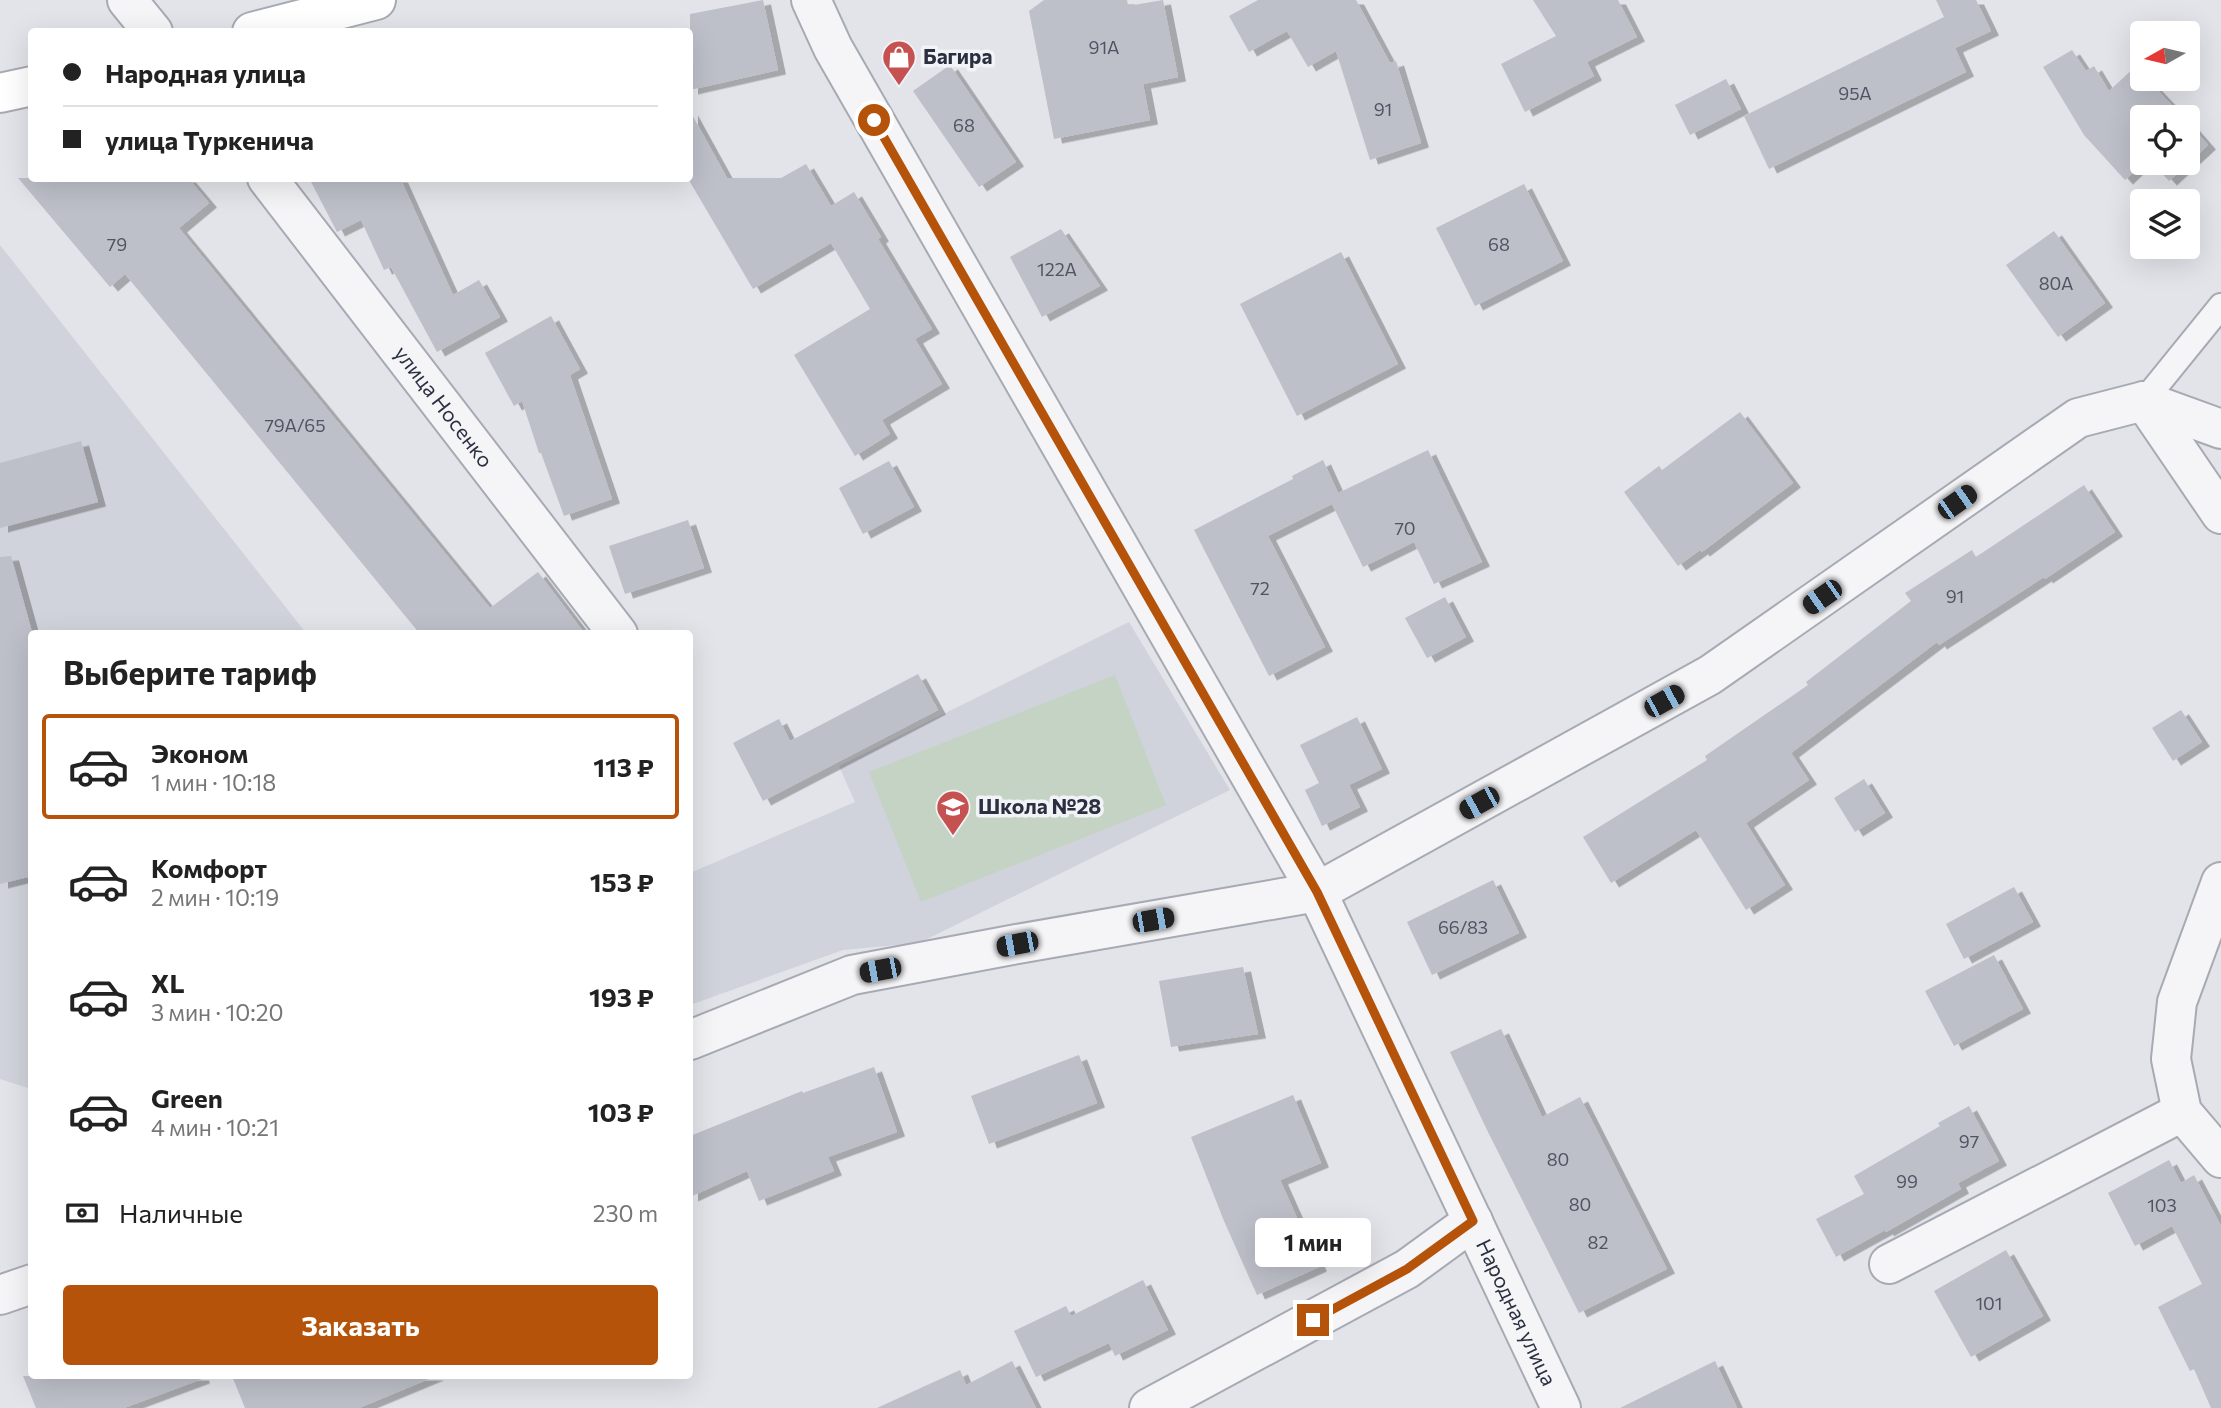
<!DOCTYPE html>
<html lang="ru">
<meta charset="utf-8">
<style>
:root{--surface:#fff;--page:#f6f6f6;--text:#222;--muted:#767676;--line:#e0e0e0;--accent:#b45309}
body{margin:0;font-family:Commissioner,sans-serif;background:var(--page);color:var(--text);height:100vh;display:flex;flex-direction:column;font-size:26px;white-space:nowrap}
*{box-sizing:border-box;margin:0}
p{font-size:23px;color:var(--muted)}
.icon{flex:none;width:38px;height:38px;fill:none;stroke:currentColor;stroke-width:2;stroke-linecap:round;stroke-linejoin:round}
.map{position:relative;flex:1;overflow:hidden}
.panel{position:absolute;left:28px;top:630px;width:665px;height:749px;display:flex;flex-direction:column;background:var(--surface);border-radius:7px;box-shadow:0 7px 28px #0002}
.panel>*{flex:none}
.hud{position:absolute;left:28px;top:28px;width:665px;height:154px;border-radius:7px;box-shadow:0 7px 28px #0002;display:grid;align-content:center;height:154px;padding:0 35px;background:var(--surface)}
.needle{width:46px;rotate:262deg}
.fabs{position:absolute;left:2130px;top:21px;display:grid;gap:14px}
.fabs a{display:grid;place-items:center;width:70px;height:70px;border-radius:7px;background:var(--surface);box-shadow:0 7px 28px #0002;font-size:35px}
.end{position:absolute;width:32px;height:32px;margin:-16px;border:9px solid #b45309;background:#fff;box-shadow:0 0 0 4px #fff}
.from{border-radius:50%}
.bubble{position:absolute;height:49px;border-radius:7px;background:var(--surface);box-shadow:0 7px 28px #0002;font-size:23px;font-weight:700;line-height:49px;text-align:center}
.car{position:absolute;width:21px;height:42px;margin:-21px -10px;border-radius:9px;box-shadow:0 0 5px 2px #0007;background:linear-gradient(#222 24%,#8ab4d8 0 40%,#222 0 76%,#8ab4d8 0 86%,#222 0)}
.hud b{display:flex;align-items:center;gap:24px;height:66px;font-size:26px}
.hud b+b{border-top:2px solid var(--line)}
.hud i{width:18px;height:18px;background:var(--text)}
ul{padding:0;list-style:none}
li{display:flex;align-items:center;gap:21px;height:105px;margin:0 14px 10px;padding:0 21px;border:4px solid transparent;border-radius:7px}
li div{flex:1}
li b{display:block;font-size:26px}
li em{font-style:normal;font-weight:700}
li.on{border-color:var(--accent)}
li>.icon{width:63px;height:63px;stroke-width:1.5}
h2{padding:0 35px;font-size:32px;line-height:84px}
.pay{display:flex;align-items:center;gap:18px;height:77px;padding:0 35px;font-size:26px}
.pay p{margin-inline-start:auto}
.primary-button{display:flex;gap:14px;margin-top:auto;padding:14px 35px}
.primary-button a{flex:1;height:80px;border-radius:7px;background:var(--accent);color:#fff;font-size:28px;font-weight:700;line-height:80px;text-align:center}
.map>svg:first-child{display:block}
.built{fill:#d0d3db}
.green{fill:#c5d3c4}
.building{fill:#bdbfc9;filter:url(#shadow)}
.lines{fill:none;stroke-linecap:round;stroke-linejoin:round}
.lane-casing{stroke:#a7aab3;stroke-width:28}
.street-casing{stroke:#a7aab3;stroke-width:42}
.secondary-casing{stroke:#a7aab3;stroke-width:42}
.lane{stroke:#f5f5f8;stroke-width:24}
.street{stroke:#f5f5f8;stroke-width:38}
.secondary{stroke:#fff;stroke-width:38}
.route{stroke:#b45309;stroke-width:9}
.labels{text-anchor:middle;stroke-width:7;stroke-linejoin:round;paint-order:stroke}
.number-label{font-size:18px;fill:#505462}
.poi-label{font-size:21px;font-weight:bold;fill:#2b3040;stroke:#f2f3f7;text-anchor:start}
.street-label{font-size:21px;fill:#2b3040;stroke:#f2f3f7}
</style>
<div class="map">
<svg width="2221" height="1408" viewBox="0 0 2221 1408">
<defs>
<filter id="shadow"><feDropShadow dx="8" dy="4.5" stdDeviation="0" flood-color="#0004"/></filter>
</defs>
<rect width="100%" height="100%" fill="#e2e4e9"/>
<path class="built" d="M0,245L306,633L32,634L31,1089L0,1079Z
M1129,622L1230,790L919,943L843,950L690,1005V873L855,802L839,766Z"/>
<path class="green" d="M1115,675L1166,805L921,902L869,772Z"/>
<path class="building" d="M763,0L778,70L690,90V14Z
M1044,0H1127L1128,6L1163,0L1178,77L1143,84L1150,120L1054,139L1029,11Z
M1258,0H1356L1390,63L1396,61L1421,143L1370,160L1336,51L1308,67L1287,31L1249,52L1229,16Z
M1533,0H1618L1637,37L1587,62L1594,76L1525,112L1501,64L1556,36Z
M1936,0H1976L1991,31L1955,48L1966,72L1769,169L1744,116L1944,17Z
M2072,50L2086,71L2094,66L2109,91L2136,66L2142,73V79H2147L2183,117H2142L2143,163L2125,180L2084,135L2043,67Z
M950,65L1016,162L979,187L913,91Z
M1726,79L1741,109L1690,135L1675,105Z
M690,111L727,178H781L806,164L831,206L854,192L881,237L878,239L932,329L915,339L942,384L882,420L890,434L855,456L794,355L870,309L831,243L753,289L690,182Z
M2188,122L2208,145L2169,181L2152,163H2188Z
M18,178H188L209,203L179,228L490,608L538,572L585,634H420L125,274L110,287Z
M309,178H400L453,295L479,280L500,317L437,352L391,267L384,270L361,220L337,232Z
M1524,184L1563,261L1475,306L1436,228Z
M1061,229L1100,286L1042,317L1010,257Z
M2054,231L2105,303L2058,337L2006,265Z
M1341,252L1398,364L1297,416L1240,304Z
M551,316L580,369L570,375L612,499L564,516L541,453H539L522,401L514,406L485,353Z
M1740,412L1793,483L1702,552L1700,550L1678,566L1624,492L1659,466L1662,470Z
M81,441L98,502L0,528V463Z
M1428,450L1482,562L1434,584L1414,542L1363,567L1332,504L1268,536L1325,647L1269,676L1194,530L1293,479L1292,476L1323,460L1338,493Z
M889,461L914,507L863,534L839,488Z
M2084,485L2115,532L2045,579L2044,577L1939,645L1937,642L1791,753L1809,780L1746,823L1785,885L1746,910L1696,830L1611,883L1583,837L1707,760L1705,756L1808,685L1806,682L1911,601L1905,593L1972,550L1976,557Z
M688,520L704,568L625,594L609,546Z
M11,556L32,632V876L0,884V557Z
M1445,597L1466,637L1427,658L1405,618Z
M918,674L938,710L763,801L733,743L779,719L790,741Z
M2181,710L2202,742L2173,761L2152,728Z
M1357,717L1382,769L1349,785L1360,807L1322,826L1305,790L1319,783L1300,745Z
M1864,779L1885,813L1855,832L1834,798Z
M1493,880L1519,933L1432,975L1407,922Z
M2014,887L2033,922L1964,959L1946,924Z
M1994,955L2023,1009L1954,1046L1925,991Z
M1243,967L1258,1034L1171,1047L1159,981Z
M1501,1029L1542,1117L1580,1097L1667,1269L1579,1313L1487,1130L1450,1052Z
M1079,1055L1097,1103L989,1144L971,1096Z
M874,1067L897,1132L828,1157L834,1171L759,1201L747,1171L690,1197V1136L802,1091L803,1093Z
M1293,1095L1321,1163L1280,1180L1319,1267L1257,1295L1224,1221L1191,1137Z
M1969,1106L1999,1161L1958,1183L1961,1189L1886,1232L1885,1230L1836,1257L1816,1219L1864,1194L1854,1176L1940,1126L1938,1123Z
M2169,1160L2181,1183L2194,1175L2221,1226V1408H2211L2194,1369L2190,1371L2158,1307L2202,1284L2172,1226L2135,1246L2108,1193Z
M2006,1250L2043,1316L1971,1357L1934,1291Z
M1143,1280L1168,1330L1115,1356L1109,1343L1036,1377L1014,1331L1066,1306L1071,1316Z
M1012,1361L1036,1408H877L960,1370L966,1385Z
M1715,1361L1737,1408H1620Z
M23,1376H201L202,1379L124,1408H36Z
M232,1376H436L359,1408H245Z"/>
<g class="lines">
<g class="lane-casing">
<path id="lane" d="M2144,401L2221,306"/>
</g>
<g class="street-casing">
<g id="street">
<path d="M127,0L153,32"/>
<path id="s1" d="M811,0L833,48L1317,892L1561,1408"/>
<path id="s2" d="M267,178L618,634"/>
<path d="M2144,401L2221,429"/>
<path d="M2221,882L2177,1002L2171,1059L2182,1112L2221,1158"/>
<path d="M690,1040L852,975L1017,944L1317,892L1710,675L2078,418L2144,401L2221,514"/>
<path d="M1889,1264L2182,1112"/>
<path d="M0,1295L32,1284"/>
<path d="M1149,1408L1407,1269L1473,1221"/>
</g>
</g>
<g class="secondary-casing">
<path id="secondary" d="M252,32L376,0
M0,93L32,86"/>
</g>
<use href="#lane" class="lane"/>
<use href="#street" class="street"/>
<use href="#secondary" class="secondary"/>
</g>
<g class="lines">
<path class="route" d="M874,120L1317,892L1473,1221L1407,1269L1313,1320"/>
</g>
<defs>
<g id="shop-pin" transform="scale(1.75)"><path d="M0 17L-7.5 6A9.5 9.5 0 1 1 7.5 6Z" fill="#c55151" stroke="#f2f3f7"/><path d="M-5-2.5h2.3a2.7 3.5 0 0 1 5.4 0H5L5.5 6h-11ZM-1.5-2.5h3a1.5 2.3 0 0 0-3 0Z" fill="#fff"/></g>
<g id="school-pin" transform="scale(1.75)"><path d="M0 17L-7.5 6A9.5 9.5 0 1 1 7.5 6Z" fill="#c55151" stroke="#f2f3f7"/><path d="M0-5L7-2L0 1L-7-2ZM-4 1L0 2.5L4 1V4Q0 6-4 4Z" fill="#fff"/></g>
</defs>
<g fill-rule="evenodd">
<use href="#shop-pin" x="899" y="57"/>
<use href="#school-pin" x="953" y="807"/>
</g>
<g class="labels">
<g class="number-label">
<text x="1104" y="54">91А</text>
<text x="1855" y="100">95А</text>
<text x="1383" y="116">91</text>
<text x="964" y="132">68</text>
<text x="117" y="251">79</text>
<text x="1499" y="251">68</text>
<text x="1057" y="276">122А</text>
<text x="2056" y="290">80А</text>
<text x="295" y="432">79А/65</text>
<text x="1405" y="535">70</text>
<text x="1260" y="595">72</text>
<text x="1955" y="603">91</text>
<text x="1463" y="934">66/83</text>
<text x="1969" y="1148">97</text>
<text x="1558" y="1166">80</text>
<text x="1907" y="1188">99</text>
<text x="1580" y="1211">80</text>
<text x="2162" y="1212">103</text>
<text x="1598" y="1249">82</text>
<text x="1989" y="1310">101</text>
</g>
<g class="poi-label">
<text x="923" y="64">Багира</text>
<text x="978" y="814">Школа №28</text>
</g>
<g class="street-label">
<text dy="7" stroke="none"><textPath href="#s2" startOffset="289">улица Носенко</textPath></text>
<text dy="7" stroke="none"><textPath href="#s1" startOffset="1491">Народная улица</textPath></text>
</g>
</g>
</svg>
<div class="fabs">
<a><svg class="needle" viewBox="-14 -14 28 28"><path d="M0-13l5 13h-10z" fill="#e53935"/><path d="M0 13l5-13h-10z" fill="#767676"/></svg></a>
<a><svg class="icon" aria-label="locate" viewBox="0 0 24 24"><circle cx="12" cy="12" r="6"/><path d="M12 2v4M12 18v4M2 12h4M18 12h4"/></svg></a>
<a><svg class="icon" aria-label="layers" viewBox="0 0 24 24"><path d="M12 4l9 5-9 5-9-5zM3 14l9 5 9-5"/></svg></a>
</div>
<i class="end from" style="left:874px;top:120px"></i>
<i class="end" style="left:1313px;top:1320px"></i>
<div class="bubble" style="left:1255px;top:1218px;width:116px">1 мин</div>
<i class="car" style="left:1957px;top:502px;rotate:55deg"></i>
<i class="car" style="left:1822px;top:597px;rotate:235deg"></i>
<i class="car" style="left:1664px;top:701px;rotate:61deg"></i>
<i class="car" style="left:1479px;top:803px;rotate:241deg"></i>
<i class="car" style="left:1153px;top:920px;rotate:80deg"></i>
<i class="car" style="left:1017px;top:944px;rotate:259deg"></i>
<i class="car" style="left:880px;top:970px;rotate:259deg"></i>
<div class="hud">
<b><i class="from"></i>Народная улица</b>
<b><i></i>улица Туркенича</b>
</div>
<section class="panel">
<h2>Выберите тариф</h2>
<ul>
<li class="on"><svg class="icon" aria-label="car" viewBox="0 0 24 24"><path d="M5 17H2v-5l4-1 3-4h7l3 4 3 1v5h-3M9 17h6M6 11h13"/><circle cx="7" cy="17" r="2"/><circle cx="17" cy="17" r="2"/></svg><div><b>Эконом</b><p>1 мин · 10:18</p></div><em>113 ₽</em></li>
<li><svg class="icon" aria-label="car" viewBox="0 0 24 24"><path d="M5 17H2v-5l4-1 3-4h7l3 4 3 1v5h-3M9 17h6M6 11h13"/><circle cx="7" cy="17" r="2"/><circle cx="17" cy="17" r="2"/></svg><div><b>Комфорт</b><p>2 мин · 10:19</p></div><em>153 ₽</em></li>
<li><svg class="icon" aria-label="car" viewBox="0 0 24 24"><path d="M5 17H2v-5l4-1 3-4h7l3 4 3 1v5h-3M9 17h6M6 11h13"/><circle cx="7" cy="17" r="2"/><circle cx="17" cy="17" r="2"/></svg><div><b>XL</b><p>3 мин · 10:20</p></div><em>193 ₽</em></li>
<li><svg class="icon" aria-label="car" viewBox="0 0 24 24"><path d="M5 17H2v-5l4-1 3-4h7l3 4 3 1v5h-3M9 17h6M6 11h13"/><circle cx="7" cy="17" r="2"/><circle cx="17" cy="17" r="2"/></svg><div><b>Green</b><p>4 мин · 10:21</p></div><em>103 ₽</em></li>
</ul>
<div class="pay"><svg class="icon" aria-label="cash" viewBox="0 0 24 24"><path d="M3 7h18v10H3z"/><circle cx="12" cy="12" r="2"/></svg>Наличные<p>230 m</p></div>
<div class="primary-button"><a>Заказать</a></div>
</section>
</div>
